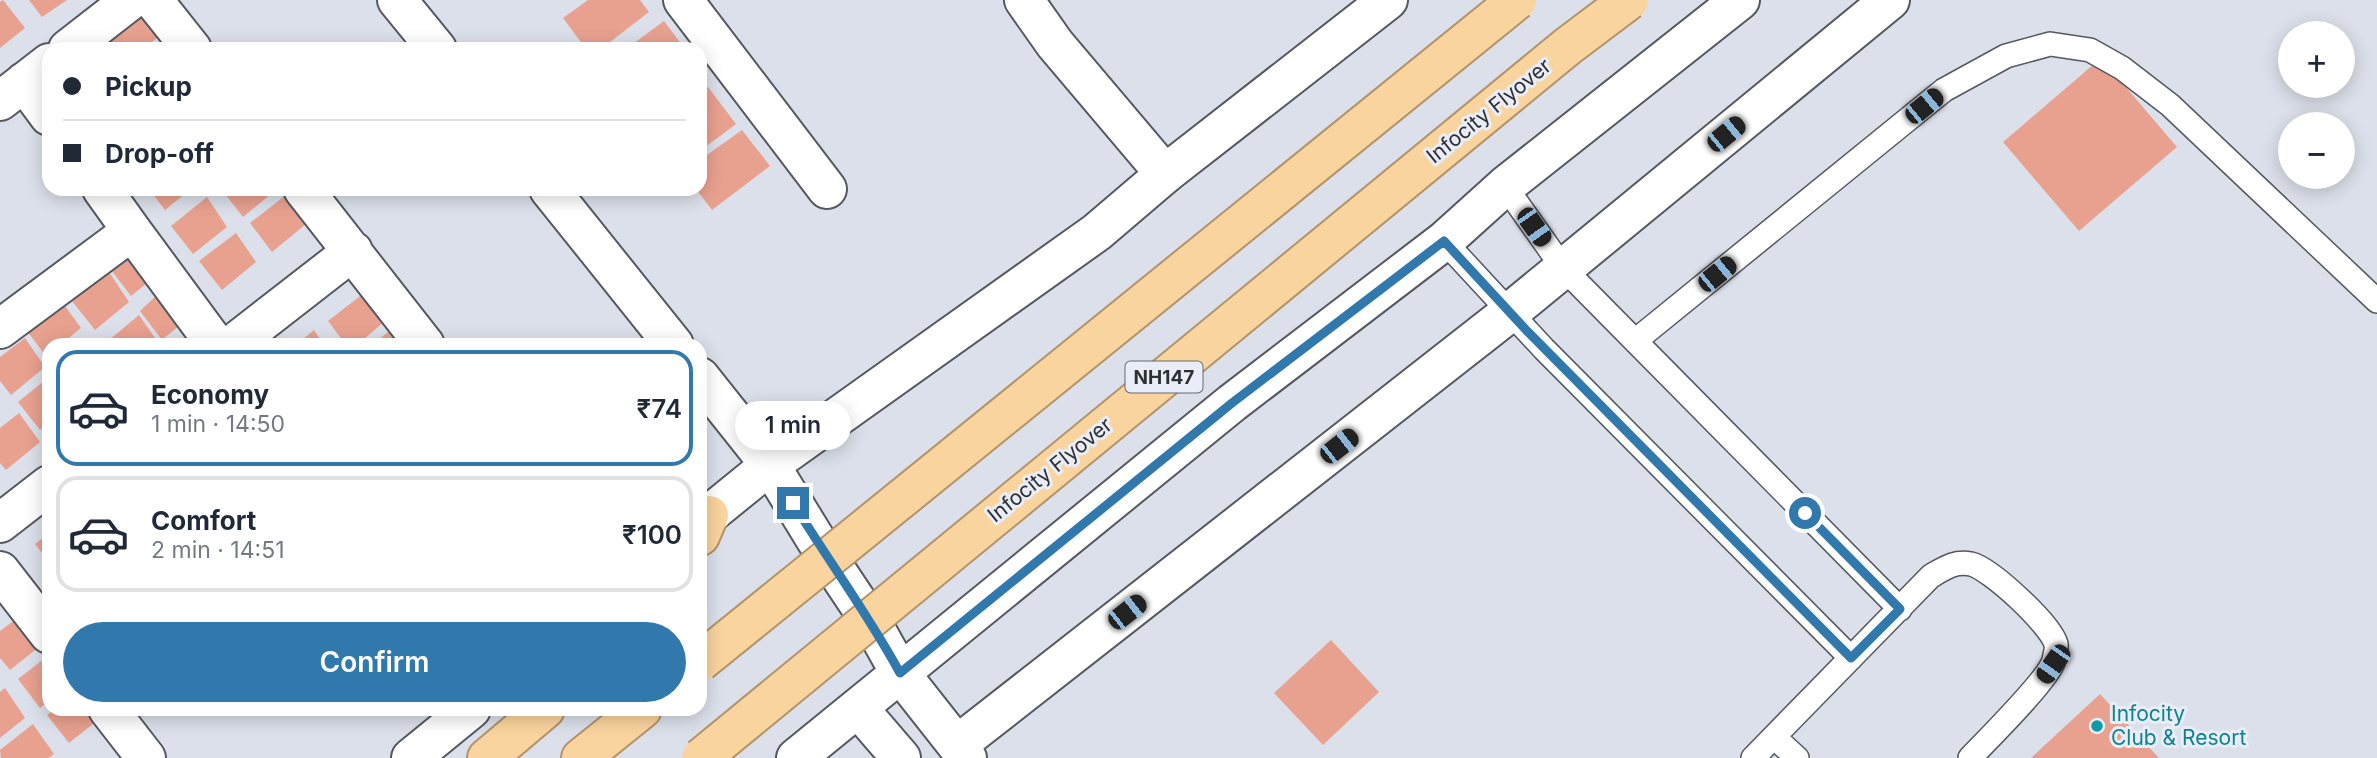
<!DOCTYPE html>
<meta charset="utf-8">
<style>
:root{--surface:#fff;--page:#f6f6f7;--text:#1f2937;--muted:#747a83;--line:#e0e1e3;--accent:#3179ad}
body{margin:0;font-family:Inter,sans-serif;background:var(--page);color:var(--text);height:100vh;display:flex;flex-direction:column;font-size:26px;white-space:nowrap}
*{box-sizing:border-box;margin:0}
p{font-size:23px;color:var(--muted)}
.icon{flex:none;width:38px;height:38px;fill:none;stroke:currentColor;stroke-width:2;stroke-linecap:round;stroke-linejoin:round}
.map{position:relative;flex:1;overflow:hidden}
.sheet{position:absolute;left:42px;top:338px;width:665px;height:378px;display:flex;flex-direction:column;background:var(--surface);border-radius:21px;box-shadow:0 4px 18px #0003}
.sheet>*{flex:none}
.banner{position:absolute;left:42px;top:42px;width:665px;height:154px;border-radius:21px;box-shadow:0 4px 18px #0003;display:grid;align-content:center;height:154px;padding:0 21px;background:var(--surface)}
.tools{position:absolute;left:2278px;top:21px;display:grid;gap:14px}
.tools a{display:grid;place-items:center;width:77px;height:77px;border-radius:50%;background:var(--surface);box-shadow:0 4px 18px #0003;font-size:35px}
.end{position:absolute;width:32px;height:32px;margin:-16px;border:9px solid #3179ad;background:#fff;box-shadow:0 0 0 4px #fff}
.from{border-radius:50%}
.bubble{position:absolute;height:49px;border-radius:24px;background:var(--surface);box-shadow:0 4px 18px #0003;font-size:23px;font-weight:600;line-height:49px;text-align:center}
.car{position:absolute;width:21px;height:42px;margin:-21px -10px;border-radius:9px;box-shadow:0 0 5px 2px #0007;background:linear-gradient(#222 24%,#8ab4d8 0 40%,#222 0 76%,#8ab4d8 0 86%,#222 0)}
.banner b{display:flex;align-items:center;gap:24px;height:66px;font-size:26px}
.banner b+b{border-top:2px solid var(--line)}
.banner i{width:18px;height:18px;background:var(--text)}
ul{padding:12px 0 0;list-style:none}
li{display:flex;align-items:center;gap:21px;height:116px;margin:0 14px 10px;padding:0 7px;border:4px solid var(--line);border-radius:21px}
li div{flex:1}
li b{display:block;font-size:26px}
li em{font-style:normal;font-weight:600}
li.selected{border-color:var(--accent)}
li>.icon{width:63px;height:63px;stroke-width:1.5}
.primary-button{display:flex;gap:14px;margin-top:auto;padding:14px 21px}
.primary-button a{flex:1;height:80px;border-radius:42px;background:var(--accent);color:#fff;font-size:28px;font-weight:600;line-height:80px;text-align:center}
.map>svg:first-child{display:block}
.building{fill:#e9a18f}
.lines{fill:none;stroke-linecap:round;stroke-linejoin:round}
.service-casing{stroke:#545860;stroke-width:26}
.minor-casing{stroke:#545860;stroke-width:42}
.tertiary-casing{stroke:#545860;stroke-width:42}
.trunk-casing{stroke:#b29369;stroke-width:42}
.service{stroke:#fff;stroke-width:23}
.minor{stroke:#fff;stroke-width:38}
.tertiary{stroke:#fff;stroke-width:38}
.trunk{stroke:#fad49e;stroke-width:38}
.trunk-bridge-casing{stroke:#b29369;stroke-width:42;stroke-linecap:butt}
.trunk-bridge{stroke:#fad49e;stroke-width:38}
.route{stroke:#3179ad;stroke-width:9}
.culture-dot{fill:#0f9aa8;stroke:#e8edf7;stroke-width:2.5}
.labels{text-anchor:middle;stroke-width:6;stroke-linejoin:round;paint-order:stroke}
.shield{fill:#e8edf7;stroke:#66696e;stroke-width:2}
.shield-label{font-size:19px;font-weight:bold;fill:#2f3034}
.street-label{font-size:21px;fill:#2f3034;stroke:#e8edf7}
.culture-label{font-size:21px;fill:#0d838f;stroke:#e8edf7;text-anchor:start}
</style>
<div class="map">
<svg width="2377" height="758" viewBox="0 0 2377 758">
<rect width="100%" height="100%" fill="#dbe0ea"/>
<path class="building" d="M3,0L25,28L0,48V2Z
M29,0H67L42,17Z
M588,0H640L649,12L601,49H586L563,18Z
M137,8L157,38L143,49H110L101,37Z
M664,21L685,49H626Z
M2101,58L2177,147L2079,231L2003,142Z
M708,87L736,124L700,151V93Z
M742,130L770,166L712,210L696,189H700V160Z
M149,189H191L165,210Z
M221,189H277L243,217Z
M286,195L306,224L272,252L250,223Z
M207,197L227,227L193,254L171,226Z
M236,233L256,262L222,290L199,261Z
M134,244L157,275L131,296L109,267Z
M109,272L129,302L95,330L72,301Z
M164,288L187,319L162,340L140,311Z
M364,293L384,322L357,345H346L328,321Z
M60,299L81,328L60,345H49V354L46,356L24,327Z
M139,315L160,345H103Z
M393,328L404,345H372Z
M314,330L324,345H296Z
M25,338L45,367L11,395L0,381V357Z
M49,377V423L40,430L18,402Z
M19,413L40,442L6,470L0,463V428Z
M49,533V562L35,544Z
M24,613L44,643L10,670L0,658V631Z
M1331,640L1379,692L1323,745L1274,693Z
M49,655V701L40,708L18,679Z
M5,688L25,718L0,738V692Z
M2100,694L2159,758H2031Z
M55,709H99L103,716L69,743L47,715Z
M33,724L54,754L48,758H1L0,750Z"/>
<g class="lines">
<g class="service-casing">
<path id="service" d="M1505,186L1563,268L1900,609
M1444,241L1544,349L1851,658
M1635,341L1944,90L2006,56L2050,44L2090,50L2122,68L2170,105L2377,301
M1774,737L1797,758
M1753,758L1931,576C1945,568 1954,561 1971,564C1991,569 2050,624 2056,644C2057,648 2055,655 2054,660C2049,679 1987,740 1970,758"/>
</g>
<g class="minor-casing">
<path id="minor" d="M153,0L192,49
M397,0L437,49
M683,0L827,189
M1024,0L1055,44L1165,174
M68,49L131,0
M24,82L49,116
M0,101L49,63
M102,189L132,231
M303,189L425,345
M549,189L674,345
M0,329L132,231L216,345
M232,345L353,251
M700,377L770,465L816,540L876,630L900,673L967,758
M0,523L49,485
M0,571L49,634
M858,708L901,758
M108,709L146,758
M957,745L1509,313L1890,0"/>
</g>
<g class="tertiary-casing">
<path id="tertiary" d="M700,522L770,465L1097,232L1165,174L1388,0
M411,758L471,709
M796,758L1232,403L1444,241L1505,186L1740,0"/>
</g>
<g class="trunk-casing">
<path id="trunk" d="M700,536L709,515
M487,758L545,709
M581,758L642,709"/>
</g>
<use href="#service" class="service"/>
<use href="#minor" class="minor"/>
<use href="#tertiary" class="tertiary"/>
<use href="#trunk" class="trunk"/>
<g class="trunk-bridge-casing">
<path id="trunk-bridge" d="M700,662L1517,0
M701,758L1568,46L1629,0"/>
</g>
<use href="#trunk-bridge" class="trunk-bridge"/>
</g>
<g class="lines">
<path class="route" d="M793,503C828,560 868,614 900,673L1232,403L1444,241L1527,331L1851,658L1900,609L1805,513"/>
</g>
<circle class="culture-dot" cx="2097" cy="726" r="7"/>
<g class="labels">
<rect class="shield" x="1125.5" y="361.5" width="77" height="31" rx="5"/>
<g class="shield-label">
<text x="1164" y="384">NH147</text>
</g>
<g class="street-label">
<text transform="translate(1489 111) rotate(-39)" y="7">Infocity Flyover</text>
<text transform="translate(1050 470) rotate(-39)" y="7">Infocity Flyover</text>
</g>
<g class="culture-label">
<text x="2111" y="721">Infocity<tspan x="2111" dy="24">Club &amp; Resort</tspan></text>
</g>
</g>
</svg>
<div class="tools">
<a>+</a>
<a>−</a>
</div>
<i class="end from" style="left:1805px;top:513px"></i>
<i class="end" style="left:793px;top:503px"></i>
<div class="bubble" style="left:735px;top:401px;width:116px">1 min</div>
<i class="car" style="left:1924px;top:106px;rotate:51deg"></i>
<i class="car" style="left:1726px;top:134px;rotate:51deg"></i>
<i class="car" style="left:1534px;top:227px;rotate:145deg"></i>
<i class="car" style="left:1717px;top:274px;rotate:51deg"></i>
<i class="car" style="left:1339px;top:446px;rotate:52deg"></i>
<i class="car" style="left:1127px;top:612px;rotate:52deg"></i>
<i class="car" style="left:2053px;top:664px;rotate:215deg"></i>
<div class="banner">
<b><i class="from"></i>Pickup</b>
<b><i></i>Drop-off</b>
</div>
<section class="sheet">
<ul>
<li class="selected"><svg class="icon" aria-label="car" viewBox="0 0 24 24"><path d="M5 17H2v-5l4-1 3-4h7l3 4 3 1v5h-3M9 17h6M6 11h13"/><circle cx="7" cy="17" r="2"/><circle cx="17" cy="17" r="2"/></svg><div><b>Economy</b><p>1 min · 14:50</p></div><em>₹74</em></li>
<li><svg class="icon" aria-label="car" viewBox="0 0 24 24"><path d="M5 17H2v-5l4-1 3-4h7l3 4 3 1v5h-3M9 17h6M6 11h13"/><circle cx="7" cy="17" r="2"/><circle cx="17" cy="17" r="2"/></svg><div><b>Comfort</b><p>2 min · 14:51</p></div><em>₹100</em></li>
</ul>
<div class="primary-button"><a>Confirm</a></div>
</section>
</div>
